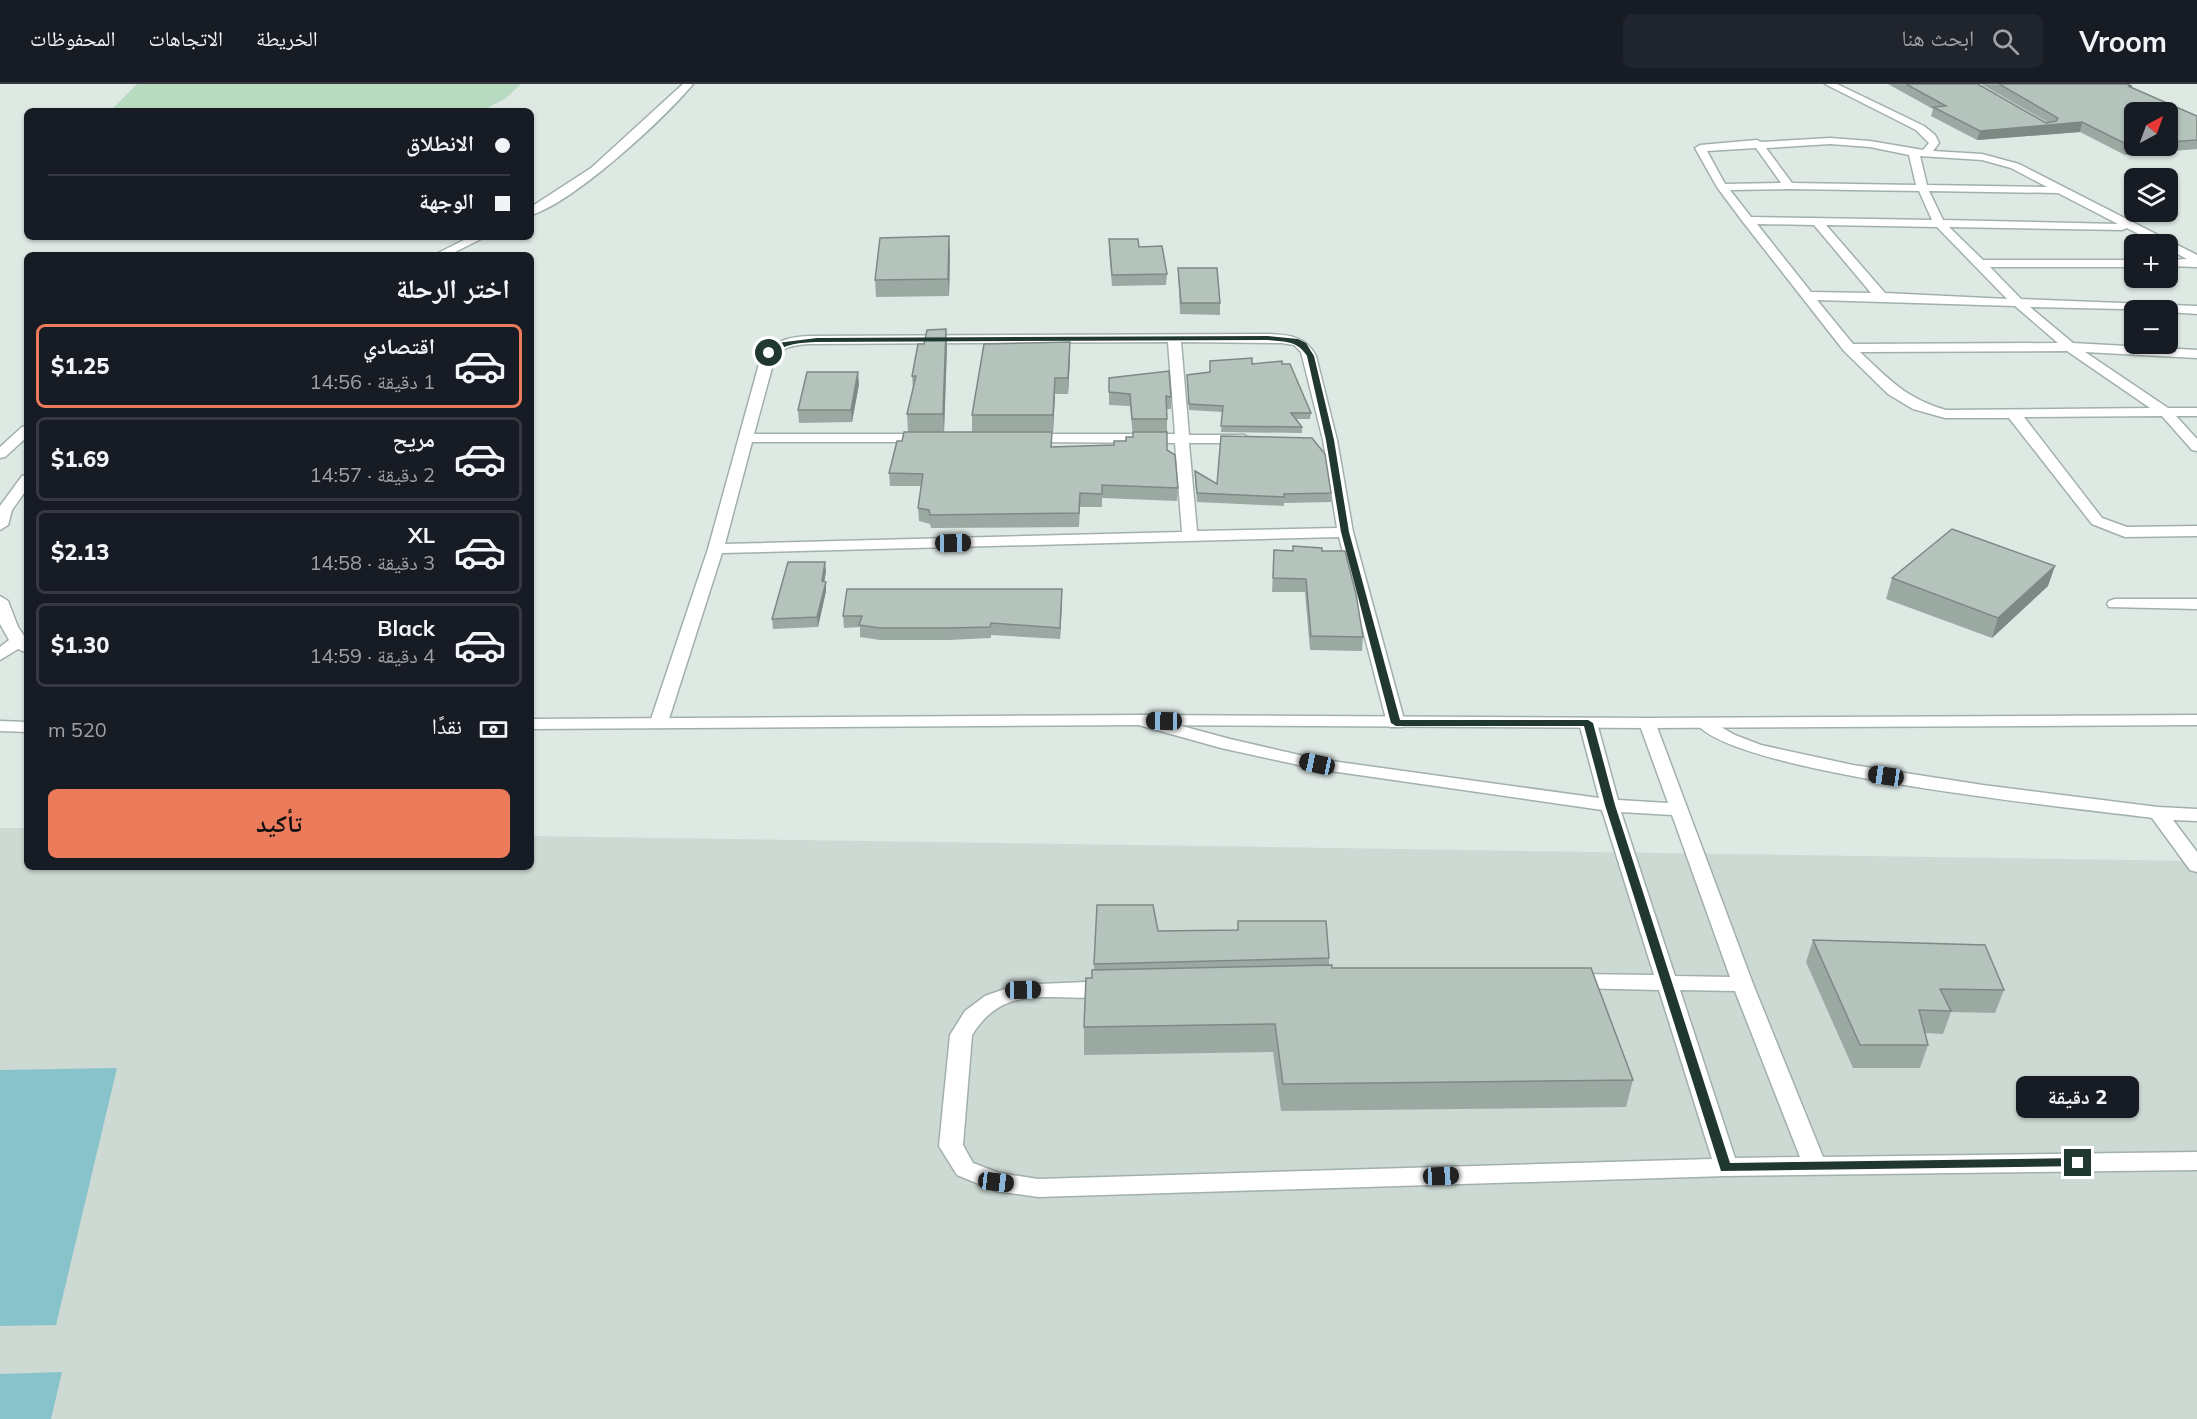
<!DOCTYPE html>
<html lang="ar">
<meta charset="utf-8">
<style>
:root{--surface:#171b24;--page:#20242c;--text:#f1f3f6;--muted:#9ea1a6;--line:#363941;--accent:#eb7b5a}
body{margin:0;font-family:Mulish,"Noto Naskh Arabic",sans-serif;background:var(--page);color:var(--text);direction:rtl;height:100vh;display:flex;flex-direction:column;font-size:22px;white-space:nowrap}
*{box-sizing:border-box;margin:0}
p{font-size:20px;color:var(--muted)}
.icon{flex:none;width:33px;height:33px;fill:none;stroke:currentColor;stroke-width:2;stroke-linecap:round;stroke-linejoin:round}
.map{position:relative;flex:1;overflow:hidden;direction:ltr}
.side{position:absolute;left:24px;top:168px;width:510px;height:618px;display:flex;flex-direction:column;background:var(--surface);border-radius:9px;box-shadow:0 2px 4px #0004;direction:rtl}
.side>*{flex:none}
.top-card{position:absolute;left:24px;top:24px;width:510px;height:132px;border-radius:9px;box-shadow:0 2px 4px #0004;direction:rtl;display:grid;align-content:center;height:132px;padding:0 24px;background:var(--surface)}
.needle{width:39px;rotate:41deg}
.fabs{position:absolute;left:2124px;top:18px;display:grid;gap:12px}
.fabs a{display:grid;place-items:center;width:54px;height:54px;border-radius:9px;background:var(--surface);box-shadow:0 2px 4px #0004;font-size:30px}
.end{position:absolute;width:27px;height:27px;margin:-14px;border:8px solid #213831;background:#fff;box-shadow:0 0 0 3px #fff}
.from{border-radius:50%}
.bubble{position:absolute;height:42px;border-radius:9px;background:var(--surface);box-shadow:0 2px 4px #0004;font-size:20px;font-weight:800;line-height:42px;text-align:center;direction:rtl}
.car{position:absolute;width:18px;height:36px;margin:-18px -9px;border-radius:8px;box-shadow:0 0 4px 2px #0007;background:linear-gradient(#222 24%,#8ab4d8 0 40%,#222 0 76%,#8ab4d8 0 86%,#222 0)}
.top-card b{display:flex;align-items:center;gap:21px;height:57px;font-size:22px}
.top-card b+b{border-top:2px solid var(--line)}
.top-card i{width:15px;height:15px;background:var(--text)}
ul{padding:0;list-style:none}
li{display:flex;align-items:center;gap:18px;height:84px;margin:0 12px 9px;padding:0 12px;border:3px solid var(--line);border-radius:9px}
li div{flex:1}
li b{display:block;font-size:22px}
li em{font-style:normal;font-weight:800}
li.on{border-color:var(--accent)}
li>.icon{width:54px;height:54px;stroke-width:1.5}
h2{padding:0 24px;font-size:27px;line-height:72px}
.pay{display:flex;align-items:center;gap:15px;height:66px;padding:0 24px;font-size:22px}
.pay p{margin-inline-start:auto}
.button{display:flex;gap:12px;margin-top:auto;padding:12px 24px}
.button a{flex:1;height:69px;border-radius:9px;background:var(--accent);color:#111;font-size:24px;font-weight:800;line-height:69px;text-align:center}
header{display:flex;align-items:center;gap:36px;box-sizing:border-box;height:84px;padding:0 30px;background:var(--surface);border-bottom:2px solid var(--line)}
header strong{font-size:28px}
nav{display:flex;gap:33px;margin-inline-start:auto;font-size:21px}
.search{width:420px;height:54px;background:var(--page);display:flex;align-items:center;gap:15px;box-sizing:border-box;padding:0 21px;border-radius:9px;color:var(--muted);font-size:22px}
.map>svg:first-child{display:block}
.built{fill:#cdd9d3}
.green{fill:#b8dac0}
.water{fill:#88c3cc}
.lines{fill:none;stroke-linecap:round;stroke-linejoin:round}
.service-casing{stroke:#a2b0ab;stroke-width:3}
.minor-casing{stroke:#a2b0ab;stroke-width:3}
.tertiary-casing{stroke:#a2b0ab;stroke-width:3}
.service{fill:#fff;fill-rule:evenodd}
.minor{fill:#fff;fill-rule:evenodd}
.tertiary{fill:#fff;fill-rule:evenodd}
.wall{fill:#9ba9a3;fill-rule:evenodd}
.shaded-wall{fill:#7e8984}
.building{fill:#b4c4bd;stroke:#7e8984;stroke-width:1.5}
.route{fill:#213831}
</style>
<header>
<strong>Vroom</strong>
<div class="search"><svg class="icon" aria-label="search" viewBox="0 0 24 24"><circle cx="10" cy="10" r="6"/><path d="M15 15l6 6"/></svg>ابحث هنا</div>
<nav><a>الخريطة</a><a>الاتجاهات</a><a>المحفوظات</a></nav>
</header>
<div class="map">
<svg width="2197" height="1335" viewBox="0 0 2197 1335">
<rect width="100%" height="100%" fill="#dee9e4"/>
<path class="built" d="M0,744H27V783H531V752L2197,777V1335H0Z"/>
<path class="green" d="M137,0H521L506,14L482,27H110Z"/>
<path class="water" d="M117,984L56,1241L0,1242V986Z
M62,1288L51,1335H0V1290Z"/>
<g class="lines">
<g class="service-casing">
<path id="service" d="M1141,631L1230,655L1317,675L1599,714L1579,639L1582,635H1594L1597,639L1618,716L1668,719L1639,639L1642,635H1654L1753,900L1823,1073L2197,1068V1086L1726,1092L1038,1113L996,1107L957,1091L939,1062L950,951L965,927L985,912L1016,901L1110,897L1117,899L1121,904L1117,909C1063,925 1010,890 972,951L963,1061L973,1079L999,1089L1038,1095L1712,1075L1659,906L1573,904L1566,902L1563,897L1566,892L1573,890L1654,891L1602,726L1317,685L1221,664L1135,640L1132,636L1135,632ZM1621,728L1672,731L1730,893L1675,892ZM1680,906L1735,907L1800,1073L1735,1074Z
M1705,634L1735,651L1761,661L1853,681L1983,701L2158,723L2197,725V737L2173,736L2197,768V788L2190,786L2152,734C2077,724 1732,690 1696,639L1699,635Z"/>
</g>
<g class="minor-casing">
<path id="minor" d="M683,0H693C664,35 573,119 531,131V123L591,84Z
M1825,0H1837L1924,42L1935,51L1939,59L1933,67L1982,70L2019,80L2197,171V183L2168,182V176L2187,175L2168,165V160H2158L2127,144L2122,146L1949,143L1983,176H2134V183H1990L2021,215L2197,222V230L2168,228V226L2030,223L2073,259L2197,266V274L2085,268L2168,324H2197V332H2176L2197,355V367L2192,366L2162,332L2024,333L2102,434L2127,443L2197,442V452L2125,453L2092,440L2009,334H1945L1913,325L1888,310L1844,267L1743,138L1717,103L1695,64L1700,61L1757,56L1761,58L1830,54L1870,57L1923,66L1929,59L1916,46ZM1830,60L1870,63L1909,71L1916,101L1792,99L1766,64ZM1756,64L1781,99L1725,100L1707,67ZM1920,72L1982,76L2011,84L2047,103L1927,101ZM1789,105L1919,107L1932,136L1751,133L1730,106ZM1929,107L2058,109L2118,140L1943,136ZM1757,140L1814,141L1871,209L1811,208ZM1826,141L1937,143L2007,215L1885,209ZM1817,216L2015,222L2058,259L1853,260ZM2067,267L2150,324L1946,326C1905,314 1890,296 1860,268Z
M470,153H485L449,171H434Z
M1268,250C1288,251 1306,252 1316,272L1337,356L1353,448L1405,639L1402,643H1390L1387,639L1339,453L722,469L668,638L665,642H653L650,638L708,465L759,280C769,258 786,253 809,252ZM1168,258L1175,350H1029L1022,354L1029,358L1175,359L1182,448L725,460L752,358H926L933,354L926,350H754L773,280C779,263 792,261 809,260ZM1181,258L1281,259L1294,261L1301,268L1323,356L1337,444L1197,447L1189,359H1244L1251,355L1244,351H1189Z
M27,342V353L5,373L0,374V363L22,343Z
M27,391V405L12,426L8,441L0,446V422L22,392Z
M0,512L8,517L18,543L27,556V569L18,565L0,576V563L9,556L0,540Z
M2115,515H2197V525L2109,523L2107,520L2109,517Z"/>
</g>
<g class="tertiary-casing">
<path id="tertiary" d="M1141,631L1648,634L2197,631V641L1648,644L1141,641L531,645V635Z
M0,637L27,638V648L0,647Z"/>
</g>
<use href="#service" class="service"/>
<use href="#minor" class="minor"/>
<use href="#tertiary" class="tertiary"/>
</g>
<path class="wall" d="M1888,0H1978L2046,39L2047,38L1981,0H2127L2131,4L2197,32V65L2125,71L2080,48L1977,56L1931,32L1933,25ZM2134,28H2168V62H2134Z
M1109,155L1139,163L1167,190L1166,201L1112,202L1109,166Z
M950,169L949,212L876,213L875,196Z
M1178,184L1220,219V231L1180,230Z
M947,262L944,348H972V331L1070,274L1068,310H1055L1053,348H1052V363L1114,361L1133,353L1130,322L1109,321V294L1171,313V325H1167V366L1178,404L1177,417L1102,414V423H1080L1079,443L931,444L930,440L919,437L918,424L921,402H890L889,389L902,357L908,348L907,330L913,305L912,292Z
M1252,280H1282L1311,329L1310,335H1296L1302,343V349L1221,348L1223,328L1189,326L1187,291L1210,288Z
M859,300L852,338L799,339L798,326Z
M1195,387L1217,400L1331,409V418L1284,419V422L1197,418L1195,395Z
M1274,466L1322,467L1363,553L1362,567L1310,566L1305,508H1272Z
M826,487L824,497L826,507L818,543L773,545L772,535Z
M1892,494L2048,502L1992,554L1886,515Z
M1062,516L1060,555L991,551V554L948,556H880L860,553V543L844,544L843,532Z
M1158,847L1329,874V881L1332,884L1633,996L1626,1023L1281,1027L1273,968L1084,971V943L1094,886V880Z
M1813,856L2004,906L1995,929L1951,928L1943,950L1925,949L1928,961L1920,984H1853L1806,878Z"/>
<path class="shaded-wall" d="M2082,38L2080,48L1977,56L1980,47Z
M949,152L950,169L949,212L948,195Z
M946,245L947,262L944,348L943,330Z
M1070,258V274L1068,310V294Z
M858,288L859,300L852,338L851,326Z
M1055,294V310L1053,348V331Z
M825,478L826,487L823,506L822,497Z
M2055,482L2048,502L1992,554L1998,534Z
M826,498V507L818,543L817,533Z
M1062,505V516L1060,555V544Z"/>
<path class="building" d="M1906,0H1978L2046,39L2056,37L2058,34L1999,0H2127L2132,2H2128L2197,32V56L2168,58V28H2134V61H2128L2082,38L1980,47L1933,23L1946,22Z
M949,152L948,195L875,196L880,154Z
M1109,155H1138L1139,163L1162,162L1167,190L1112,191Z
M1178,184H1217L1220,219H1181Z
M946,245L943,330H907L916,292H912L918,260H924L927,246Z
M1070,258L1068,294H1055L1053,331H972L984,260Z
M1252,274V280L1282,277V280H1290L1311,329H1291L1302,343L1221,342L1223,322L1189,320L1187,291L1210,288V277Z
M1169,287L1171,313L1166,312L1167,335H1132L1130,310L1109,308V294Z
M807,288H858L851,326H798Z
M904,348H1052L1051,363L1114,361V357H1126V353H1133V348H1167V366L1175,371L1178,404L1102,401V410L1080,409L1079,429L930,431L929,426L918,424L923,390L889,389L897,357H902Z
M1221,352L1312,354L1325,370L1331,409L1284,410V413L1197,409L1195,387L1217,400Z
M1952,445L2055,482L1998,534L1892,494Z
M1293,462L1322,464V467H1345L1356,510L1363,553L1311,552L1306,495L1273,494L1274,466L1293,467Z
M788,478H825L822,497L826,498L817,533L772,535Z
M847,505H1062L1060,544L991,539L990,543L948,544H880L859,541L862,532H843Z
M1097,821H1153L1158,847L1238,846V837H1326L1329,874L1094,880Z
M1813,856L1985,861L2004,906L1940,905L1951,927L1919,926L1928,961H1860Z
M1332,881V884H1591L1633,996L1283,1000L1275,940L1084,943L1086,894H1092V886Z"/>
<path class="route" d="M1268,252L1298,255L1306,259L1314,272L1334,356L1349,448L1400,636H1588L1593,639L1615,721L1730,1079L2078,1074L2082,1076L2084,1079L2082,1082L1721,1087L1605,721L1584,642H1396L1391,639L1341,448L1326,356L1307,272C1297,256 1285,258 1268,256L817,258C800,259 786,259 772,270L766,269L777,259L817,254Z"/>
</svg>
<div class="fabs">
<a><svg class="needle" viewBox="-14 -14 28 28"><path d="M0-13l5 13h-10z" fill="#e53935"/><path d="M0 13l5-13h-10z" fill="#9ea1a6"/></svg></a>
<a><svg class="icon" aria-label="layers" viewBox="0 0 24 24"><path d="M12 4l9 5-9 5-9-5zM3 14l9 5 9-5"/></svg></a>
<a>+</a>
<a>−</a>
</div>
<i class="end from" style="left:769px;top:269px"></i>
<i class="end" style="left:2078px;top:1079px"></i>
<div class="bubble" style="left:2016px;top:992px;width:123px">2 دقيقة</div>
<i class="car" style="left:953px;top:459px;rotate:89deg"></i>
<i class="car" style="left:1164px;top:637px;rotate:271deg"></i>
<i class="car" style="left:1317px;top:680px;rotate:282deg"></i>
<i class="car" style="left:1886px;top:692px;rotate:278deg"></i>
<i class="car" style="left:1023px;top:906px;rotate:89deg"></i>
<i class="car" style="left:1441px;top:1092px;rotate:88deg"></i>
<i class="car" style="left:996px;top:1098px;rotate:97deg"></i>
<div class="top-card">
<b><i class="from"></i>الانطلاق</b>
<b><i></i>الوجهة</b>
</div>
<section class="side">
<h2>اختر الرحلة</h2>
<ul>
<li class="on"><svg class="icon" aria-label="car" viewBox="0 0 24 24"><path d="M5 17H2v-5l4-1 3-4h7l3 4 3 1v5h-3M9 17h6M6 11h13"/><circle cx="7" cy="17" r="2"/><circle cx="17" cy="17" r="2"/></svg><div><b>اقتصادي</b><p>1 دقيقة · 14:56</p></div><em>$1.25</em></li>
<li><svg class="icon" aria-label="car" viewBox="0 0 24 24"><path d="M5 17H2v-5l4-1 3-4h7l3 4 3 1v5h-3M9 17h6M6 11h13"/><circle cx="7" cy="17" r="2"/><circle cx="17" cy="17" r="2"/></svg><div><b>مريح</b><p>2 دقيقة · 14:57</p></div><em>$1.69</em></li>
<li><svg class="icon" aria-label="car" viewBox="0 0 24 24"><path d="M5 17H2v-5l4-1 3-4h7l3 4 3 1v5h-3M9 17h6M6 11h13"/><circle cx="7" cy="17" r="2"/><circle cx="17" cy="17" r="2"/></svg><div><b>XL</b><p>3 دقيقة · 14:58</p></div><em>$2.13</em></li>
<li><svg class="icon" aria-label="car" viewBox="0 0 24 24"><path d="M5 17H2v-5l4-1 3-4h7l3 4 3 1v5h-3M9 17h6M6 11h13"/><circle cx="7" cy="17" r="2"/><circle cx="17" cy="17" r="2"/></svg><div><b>Black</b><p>4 دقيقة · 14:59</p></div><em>$1.30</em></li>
</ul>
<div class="pay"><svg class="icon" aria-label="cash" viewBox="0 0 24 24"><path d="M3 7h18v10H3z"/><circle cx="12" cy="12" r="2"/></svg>نقدًا<p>520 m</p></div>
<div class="button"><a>تأكيد</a></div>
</section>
</div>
